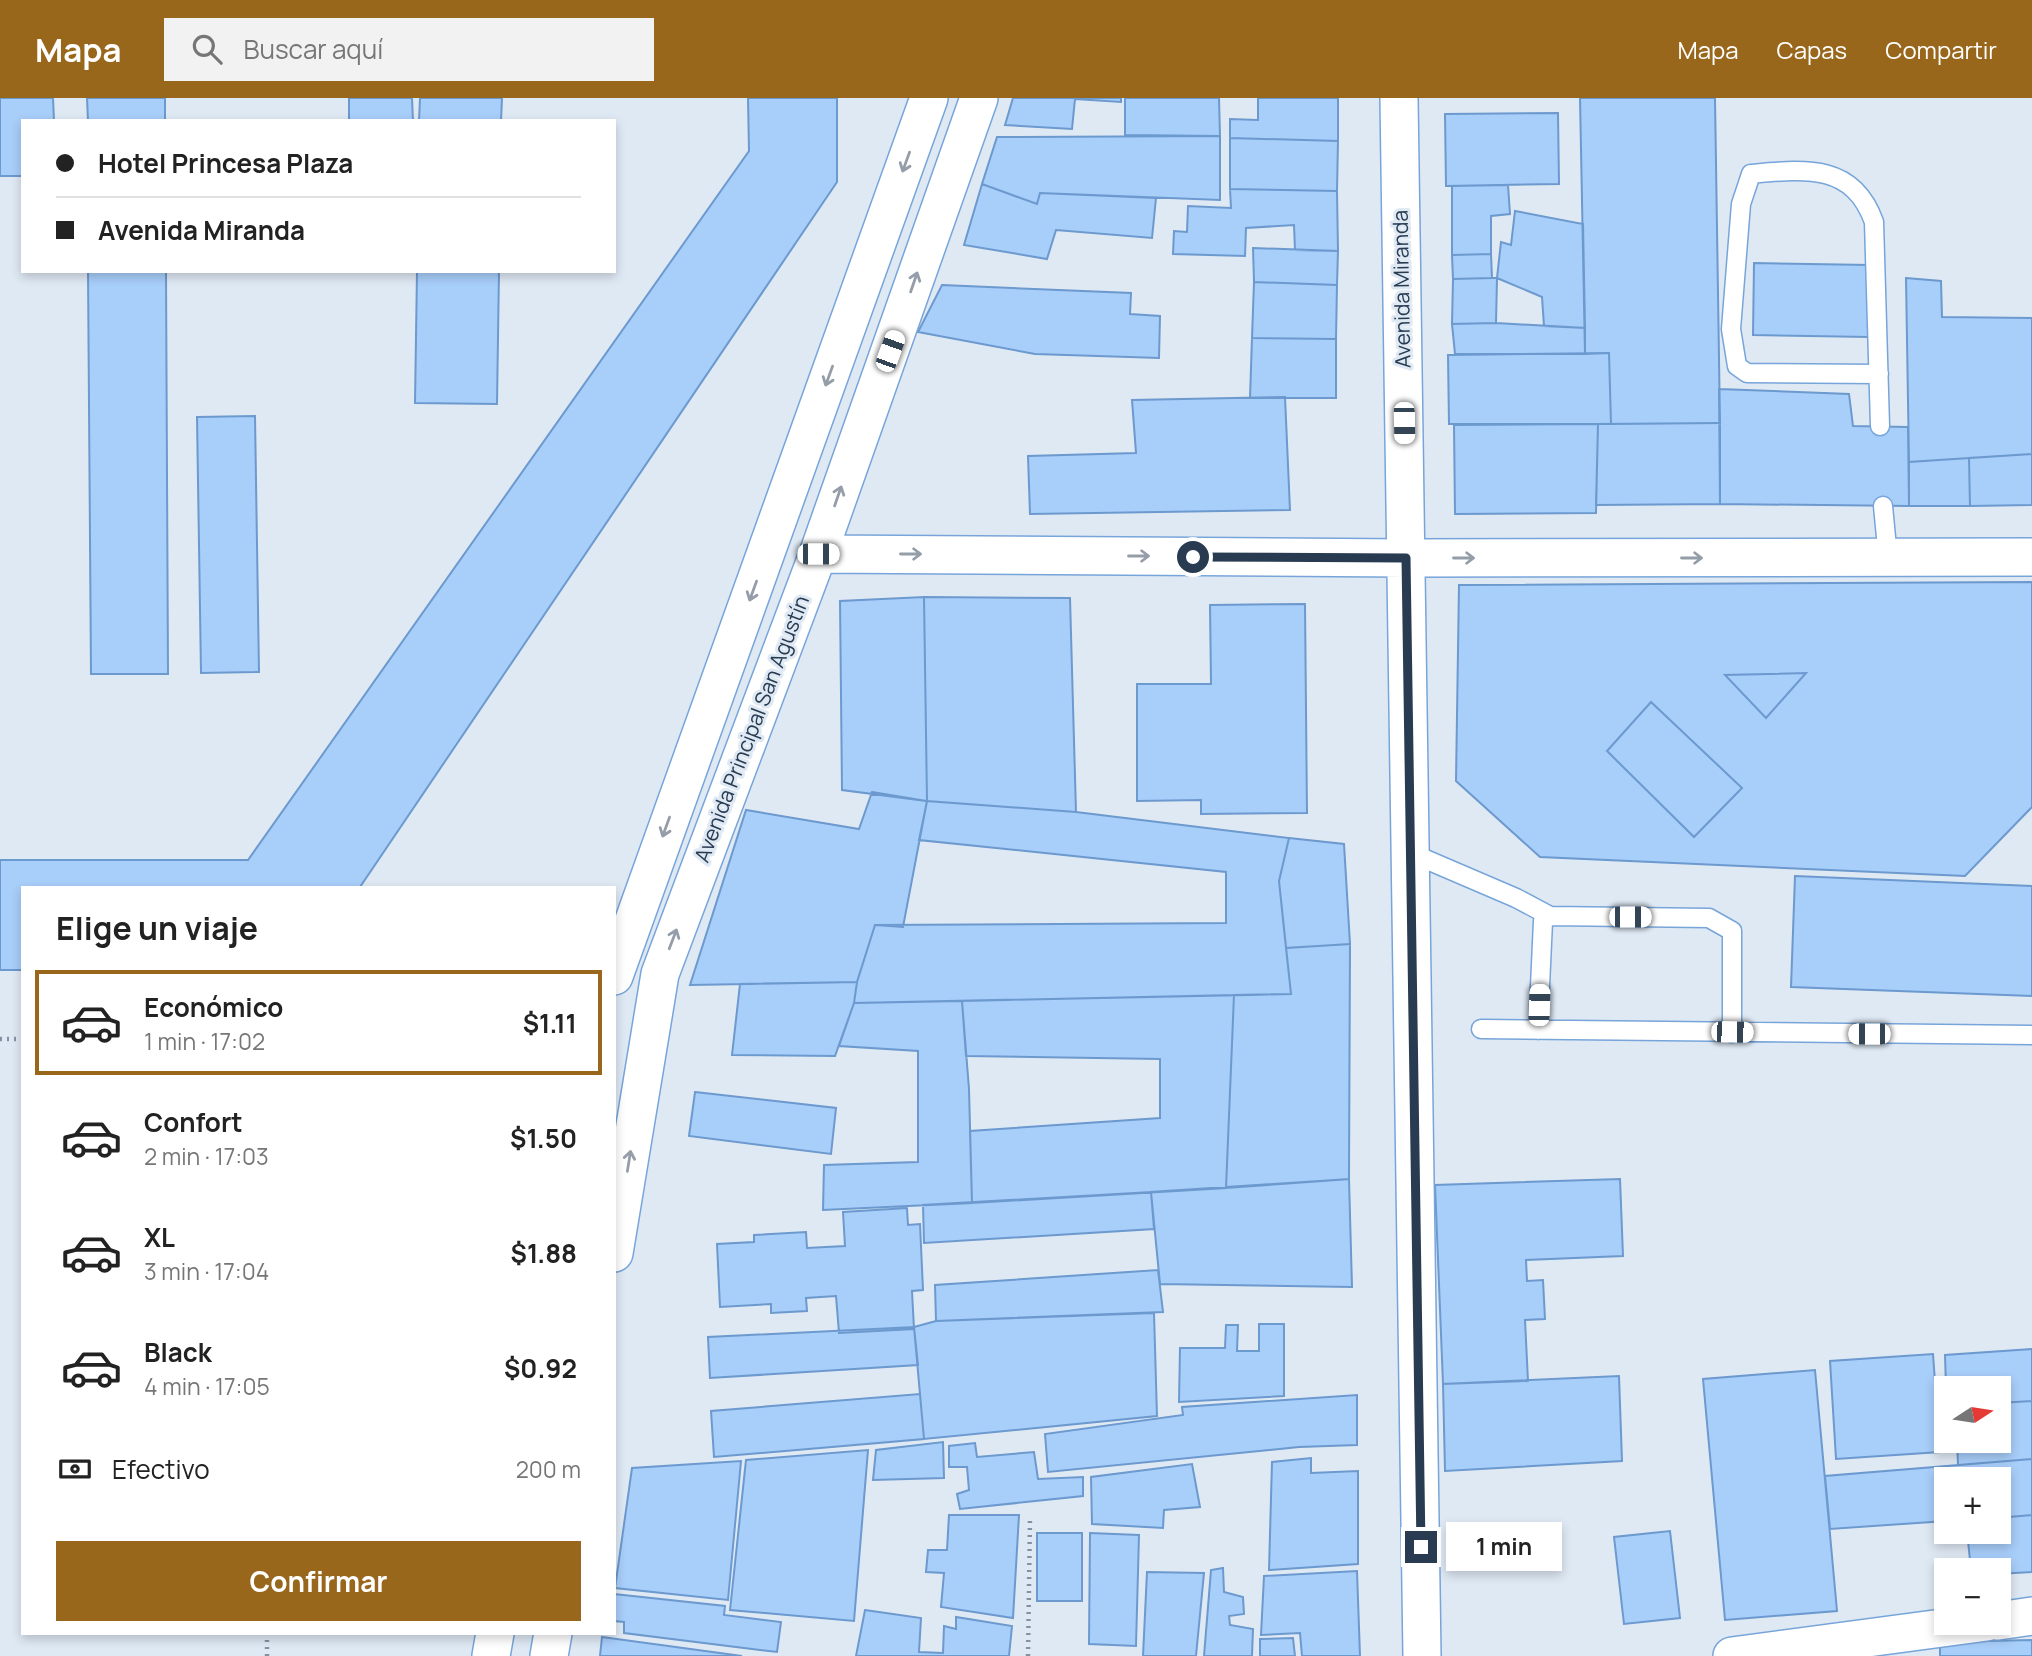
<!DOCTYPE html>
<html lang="es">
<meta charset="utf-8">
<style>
:root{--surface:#fff;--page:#f2f2f2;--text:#222;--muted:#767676;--line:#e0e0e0;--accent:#99671b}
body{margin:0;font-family:Manrope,sans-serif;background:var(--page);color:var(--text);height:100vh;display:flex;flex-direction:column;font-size:26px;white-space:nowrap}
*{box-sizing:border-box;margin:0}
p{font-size:23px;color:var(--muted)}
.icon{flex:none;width:38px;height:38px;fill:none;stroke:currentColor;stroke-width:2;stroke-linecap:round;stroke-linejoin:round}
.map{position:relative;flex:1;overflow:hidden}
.side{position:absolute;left:21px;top:788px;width:595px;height:749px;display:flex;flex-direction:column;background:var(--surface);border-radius:0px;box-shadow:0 4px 10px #0003}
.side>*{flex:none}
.guide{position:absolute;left:21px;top:21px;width:595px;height:154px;border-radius:0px;box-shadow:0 4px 10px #0003;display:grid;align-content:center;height:154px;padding:0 35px;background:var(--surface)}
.needle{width:46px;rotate:78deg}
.buttons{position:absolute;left:1934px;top:1278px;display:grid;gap:14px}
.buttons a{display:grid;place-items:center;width:77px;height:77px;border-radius:0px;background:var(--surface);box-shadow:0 4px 10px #0003;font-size:35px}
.end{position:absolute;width:32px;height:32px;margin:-16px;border:9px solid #283b51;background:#fff;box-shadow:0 0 0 4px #fff}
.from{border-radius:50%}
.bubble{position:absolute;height:49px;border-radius:0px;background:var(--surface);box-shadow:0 4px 10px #0003;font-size:23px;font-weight:700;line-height:49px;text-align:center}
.car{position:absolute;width:21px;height:42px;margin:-21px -10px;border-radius:9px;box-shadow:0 0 5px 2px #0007;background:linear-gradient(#fff 24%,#345 0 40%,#fff 0 76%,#345 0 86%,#fff 0)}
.guide b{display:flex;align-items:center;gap:24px;height:66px;font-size:26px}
.guide b+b{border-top:2px solid var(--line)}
.guide i{width:18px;height:18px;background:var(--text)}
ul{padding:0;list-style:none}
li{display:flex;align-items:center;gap:21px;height:105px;margin:0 14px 10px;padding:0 21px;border:4px solid transparent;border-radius:0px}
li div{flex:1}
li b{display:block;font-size:26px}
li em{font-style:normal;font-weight:700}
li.on{border-color:var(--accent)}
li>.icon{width:63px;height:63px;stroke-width:1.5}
h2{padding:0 35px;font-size:32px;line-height:84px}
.pay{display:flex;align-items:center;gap:18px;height:77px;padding:0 35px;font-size:26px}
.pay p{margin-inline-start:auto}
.primary-button{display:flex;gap:14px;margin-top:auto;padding:14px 35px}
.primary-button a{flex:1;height:80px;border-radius:0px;background:var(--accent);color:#fff;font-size:28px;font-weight:700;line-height:80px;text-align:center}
header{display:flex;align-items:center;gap:42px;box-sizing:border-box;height:98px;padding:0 35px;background:var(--accent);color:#fff}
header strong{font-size:33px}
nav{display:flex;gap:38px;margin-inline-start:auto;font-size:24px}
.search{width:490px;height:63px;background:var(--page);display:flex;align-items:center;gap:18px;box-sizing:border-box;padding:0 24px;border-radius:0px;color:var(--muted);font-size:26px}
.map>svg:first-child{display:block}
.building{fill:#a8cefa;stroke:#6c99ce;stroke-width:2}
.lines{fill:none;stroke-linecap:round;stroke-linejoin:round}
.service-casing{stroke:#77a5da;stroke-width:21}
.minor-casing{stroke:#77a5da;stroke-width:40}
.path{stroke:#8391a2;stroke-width:4.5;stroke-dasharray:2 5;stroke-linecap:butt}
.service{stroke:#fff;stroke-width:18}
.minor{stroke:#fff;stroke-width:37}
.oneway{stroke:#949da8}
.route{stroke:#283b51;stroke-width:9}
.labels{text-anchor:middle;stroke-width:6;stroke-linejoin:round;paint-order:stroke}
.street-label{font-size:21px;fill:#283b51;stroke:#dfe9f4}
</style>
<header>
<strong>Mapa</strong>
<div class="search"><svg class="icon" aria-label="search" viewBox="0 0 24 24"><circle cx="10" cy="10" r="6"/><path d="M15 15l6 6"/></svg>Buscar aquí</div>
<nav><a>Mapa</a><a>Capas</a><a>Compartir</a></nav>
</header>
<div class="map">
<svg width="2032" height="1558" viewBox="0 0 2032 1558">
<rect width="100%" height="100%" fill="#dfe9f4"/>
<path class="building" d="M0,0H53L54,23H23V78H0Z
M87,0H165V23H88Z
M349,0H412L413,23H349Z
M420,0H502L501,23H419Z
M748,0H837V84L360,789H23V872H0V762H248L749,53Z
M1013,0H1121V4L1075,1L1072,31L1005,27Z
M1125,0H1219L1220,38L1125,37Z
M1258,0H1338V43L1230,40V21L1258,22Z
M1580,0H1715L1720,325L1611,326L1609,255L1585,256Z
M1558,15L1559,86L1446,88L1445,16Z
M1220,38V102L1040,95L1037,106L982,86L997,39Z
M1230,40L1338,43L1337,93L1230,91Z
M982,86L1037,106L1040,95L1156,100L1152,140L1056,132L1047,161L964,147Z
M1508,87L1510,116L1491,118V156L1452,157V88Z
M1230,91L1337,93L1338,153L1295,152L1294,127L1246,130L1245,158L1173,156L1174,133L1187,134L1188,108L1231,110Z
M1515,113L1583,126L1585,230L1544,228L1542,199L1497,180L1501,144L1511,147Z
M1253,150L1338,153L1337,187L1254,184Z
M1491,156L1492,180L1453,181L1452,157Z
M1754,165L1870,167L1869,239L1753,237Z
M88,173H166L168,576H91Z
M417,173H499L497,306L415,305Z
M1492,180H1497L1496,225L1452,226L1453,181Z
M1906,180L1941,183L1942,219L2032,220V356L1909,364Z
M1254,184L1337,187L1336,241L1252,240Z
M942,187L1131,195L1130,216L1160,218L1159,260L1035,256L918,234Z
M1496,225L1585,230V256H1455L1452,226Z
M1252,240L1336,241V300H1250Z
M1609,255L1611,326H1449L1448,257Z
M1719,291L1849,296L1853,328L1908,329L1909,408L1720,406Z
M1285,299L1290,412L1030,416L1028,358L1136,355L1132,302Z
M255,318L259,574L201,575L197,319Z
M1720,325V406L1596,407L1598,326Z
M1598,326L1596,415L1455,416L1454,327Z
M2032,356V407L1970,408L1969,360Z
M1969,360L1970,408H1909V364Z
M2032,484V709L1965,778L1540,759L1456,683L1459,487Z
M924,499L1070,500L1076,714L927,703Z
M924,499L927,703L842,692L840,503Z
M1305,506L1307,715L1201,716V702L1137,703V586H1211L1210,507Z
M1806,575L1766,620L1725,577Z
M1651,604L1742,690L1694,739L1607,653Z
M872,694L927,703L903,829L875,827L857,884L690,887L746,712L859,731Z
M927,703L1076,714L1289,740L1279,783L1291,896L854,905L857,884L875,827L1226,825V774L919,742Z
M1289,740L1344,746L1350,846L1286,850L1279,783Z
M1795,778L2032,788V898L1791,889Z
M1350,846L1349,1081L1226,1090L1234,897L1291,896L1286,850Z
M857,884L854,905L835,958L732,957L740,886Z
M1234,897L1226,1090L972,1105L970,1033L1160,1020V961L966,958L962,903Z
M962,903L969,991L972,1105L823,1112L824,1067L918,1064V953L839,948L854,905Z
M695,994L836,1010L831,1056L689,1038Z
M1349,1081L1352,1189L1160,1186L1151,1094Z
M1620,1081L1623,1158L1526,1162L1527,1183L1543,1182L1545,1221L1525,1222L1528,1283L1443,1286L1435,1087Z
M1151,1094L1154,1131L924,1145L923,1107Z
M907,1110L908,1127L920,1126L923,1192L912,1193L914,1231L839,1235L836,1198L806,1200L807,1213L771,1215V1206L720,1209L717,1146L754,1144V1137L806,1134L807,1150L845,1148L843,1114Z
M1158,1172L1163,1214L936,1223L935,1187Z
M1154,1215L1157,1318L924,1341L914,1229L936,1223Z
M1259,1226H1284V1298L1179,1304L1180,1250H1225L1226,1227H1238L1237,1253H1259Z
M914,1229L918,1267L710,1280L708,1239Z
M2032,1251V1303L1998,1305V1290H1946L1945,1257Z
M1933,1256L1940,1354L1836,1361L1830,1263Z
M1815,1272L1837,1513L1725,1522L1703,1281Z
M1619,1278L1622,1363L1445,1373L1443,1286Z
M920,1296L924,1341L714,1359L711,1313Z
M1357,1297V1347L1299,1349L1048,1374L1045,1336L1183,1317L1182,1309Z
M2032,1303V1361L1958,1367L1957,1342H1998V1305Z
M943,1344L944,1380L873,1382L876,1352Z
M975,1345L977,1359L1034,1354L1038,1381L1083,1379V1398L960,1411L957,1396L969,1392L967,1369H949V1348Z
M868,1352L854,1523L730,1512L746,1362Z
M1311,1360V1375L1358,1373V1466L1269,1472L1272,1364Z
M2032,1361V1417L1998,1420V1381H1946V1423L1830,1431L1825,1378Z
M741,1363L728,1502L615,1490L632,1370Z
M1192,1366L1200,1409L1164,1412L1163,1430L1092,1426L1091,1379Z
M949,1417H1019L1013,1520L941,1509L944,1475L926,1474L928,1452H947Z
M2032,1417V1474L1998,1476V1472H1971L1967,1433H1998V1420Z
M1670,1433L1680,1520L1624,1526L1614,1439Z
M1037,1435H1082V1503H1037Z
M1090,1435L1139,1437L1136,1548L1089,1546Z
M1223,1470L1224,1494L1243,1499L1244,1516L1229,1518L1230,1527L1253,1531L1252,1558H1204L1211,1472Z
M1357,1473L1360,1558H1302L1300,1535L1261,1537L1264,1478Z
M1147,1474L1204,1475L1196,1558H1143Z
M614,1496L725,1508L724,1517L781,1524L777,1554L624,1535V1524L614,1523Z
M865,1512L921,1520L919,1554L943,1555L944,1528L956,1531V1519L1012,1528L1009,1558H856Z
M602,1539L742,1558H600Z
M1293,1540L1295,1558H1260V1541Z
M2032,1542V1558H1940V1544Z"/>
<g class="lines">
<g class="service-casing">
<path id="service" d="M1879,276L1747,275L1737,268L1731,231L1741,106L1751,76C1805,71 1853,65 1874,124L1880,328
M1883,408L1888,460
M1411,755L1516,800L1550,818
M1481,931L2032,937
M1538,932L1543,823L1550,818L1709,820L1732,833V935"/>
</g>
<g class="minor-casing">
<path id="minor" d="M1399,0L1422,1558
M818,456L1406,460L2032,459
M614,878L929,0
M614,1155L660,876L818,456L979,0
M1998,1523L2032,1518
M491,1558L495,1535
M549,1558L553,1535
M1732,1558L1987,1524"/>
</g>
<path class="path" d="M0,941H23
M267,1558V1535
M1028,1558L1030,1420"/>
<use href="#service" class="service"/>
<use href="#minor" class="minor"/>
</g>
<defs><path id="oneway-shaft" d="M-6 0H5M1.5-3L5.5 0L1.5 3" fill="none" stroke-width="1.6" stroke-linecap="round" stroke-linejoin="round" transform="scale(1.75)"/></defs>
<g class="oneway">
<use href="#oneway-shaft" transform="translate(906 64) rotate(110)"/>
<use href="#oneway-shaft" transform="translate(914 184) rotate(-71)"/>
<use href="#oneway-shaft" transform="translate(829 278) rotate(110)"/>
<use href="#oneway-shaft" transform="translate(838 398) rotate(-71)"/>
<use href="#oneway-shaft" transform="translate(911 456)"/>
<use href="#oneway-shaft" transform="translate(1139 458)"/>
<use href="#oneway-shaft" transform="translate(1464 460)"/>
<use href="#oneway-shaft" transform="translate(1692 460)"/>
<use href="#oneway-shaft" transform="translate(753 493) rotate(110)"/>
<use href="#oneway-shaft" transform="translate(666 729) rotate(110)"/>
<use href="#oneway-shaft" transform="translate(673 841) rotate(-69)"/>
<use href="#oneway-shaft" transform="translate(629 1063) rotate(-81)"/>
</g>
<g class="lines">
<path class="route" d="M1193,459L1406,460L1421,1449"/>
</g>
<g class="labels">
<g class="street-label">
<text transform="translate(1402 191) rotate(-91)" y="7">Avenida Miranda</text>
<text transform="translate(752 631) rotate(-69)" y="7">Avenida Principal San Agustín</text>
</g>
</g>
</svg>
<div class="buttons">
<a><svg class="needle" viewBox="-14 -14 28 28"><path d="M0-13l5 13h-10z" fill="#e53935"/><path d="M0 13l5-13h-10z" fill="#767676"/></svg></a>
<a>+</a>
<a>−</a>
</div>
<i class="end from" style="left:1193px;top:459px"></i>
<i class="end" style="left:1421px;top:1449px"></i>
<div class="bubble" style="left:1446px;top:1424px;width:116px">1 min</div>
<i class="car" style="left:890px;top:253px;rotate:20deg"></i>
<i class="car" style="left:1404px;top:325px;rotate:179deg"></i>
<i class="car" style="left:818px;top:456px;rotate:90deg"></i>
<i class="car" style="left:1630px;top:819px;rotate:90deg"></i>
<i class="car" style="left:1539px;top:907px;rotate:2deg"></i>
<i class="car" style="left:1732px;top:934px;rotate:91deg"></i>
<i class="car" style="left:1869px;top:936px;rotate:270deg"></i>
<div class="guide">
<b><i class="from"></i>Hotel Princesa Plaza</b>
<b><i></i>Avenida Miranda</b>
</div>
<section class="side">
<h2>Elige un viaje</h2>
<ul>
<li class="on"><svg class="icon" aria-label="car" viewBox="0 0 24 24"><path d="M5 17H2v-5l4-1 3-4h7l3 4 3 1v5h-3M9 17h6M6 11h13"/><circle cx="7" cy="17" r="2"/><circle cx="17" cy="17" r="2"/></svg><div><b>Económico</b><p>1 min · 17:02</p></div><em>$1.11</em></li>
<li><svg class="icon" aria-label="car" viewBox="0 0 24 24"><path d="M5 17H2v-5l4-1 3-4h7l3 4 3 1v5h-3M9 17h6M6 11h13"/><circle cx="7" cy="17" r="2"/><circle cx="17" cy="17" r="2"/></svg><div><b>Confort</b><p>2 min · 17:03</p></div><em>$1.50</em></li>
<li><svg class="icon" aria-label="car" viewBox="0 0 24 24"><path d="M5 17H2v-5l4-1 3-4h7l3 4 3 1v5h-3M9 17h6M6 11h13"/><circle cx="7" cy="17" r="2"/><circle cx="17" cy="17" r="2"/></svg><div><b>XL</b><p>3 min · 17:04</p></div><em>$1.88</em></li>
<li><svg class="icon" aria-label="car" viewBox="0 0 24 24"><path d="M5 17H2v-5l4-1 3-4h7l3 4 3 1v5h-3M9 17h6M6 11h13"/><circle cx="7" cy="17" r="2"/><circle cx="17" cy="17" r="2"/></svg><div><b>Black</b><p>4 min · 17:05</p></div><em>$0.92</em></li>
</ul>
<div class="pay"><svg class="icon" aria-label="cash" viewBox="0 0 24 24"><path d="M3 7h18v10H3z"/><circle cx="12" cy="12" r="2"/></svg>Efectivo<p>200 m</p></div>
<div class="primary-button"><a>Confirmar</a></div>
</section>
</div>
